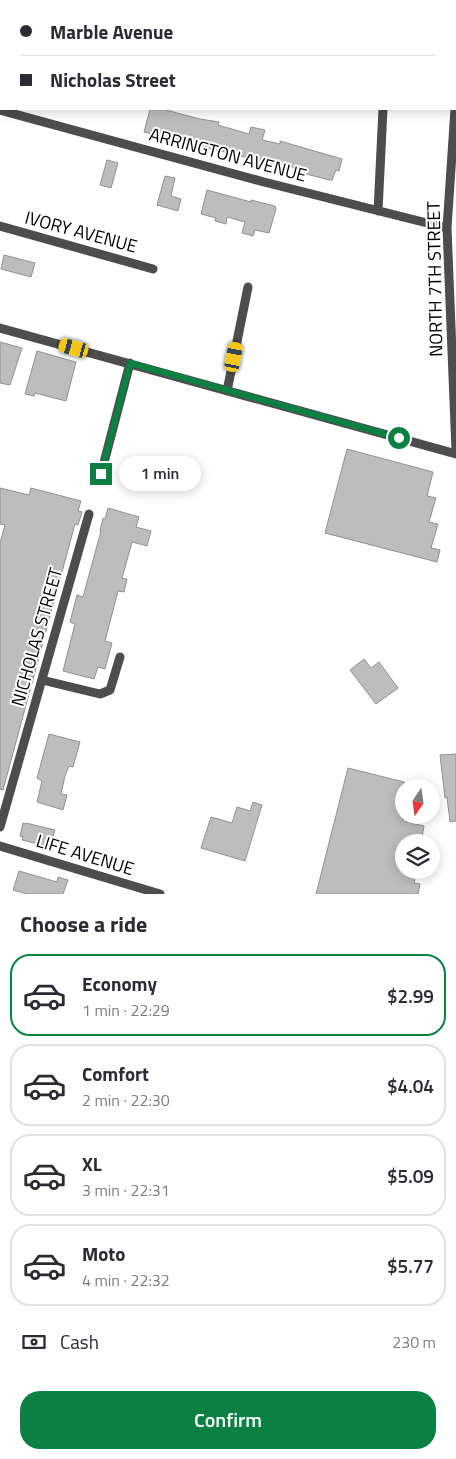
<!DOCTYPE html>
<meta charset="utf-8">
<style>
:root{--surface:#fff;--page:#f7f7f7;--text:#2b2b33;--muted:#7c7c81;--line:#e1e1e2;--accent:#0b8043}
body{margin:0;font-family:"Titillium Web",sans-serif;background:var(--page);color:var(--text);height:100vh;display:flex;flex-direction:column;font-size:19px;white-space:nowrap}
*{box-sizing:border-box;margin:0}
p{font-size:16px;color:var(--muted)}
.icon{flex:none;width:28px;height:28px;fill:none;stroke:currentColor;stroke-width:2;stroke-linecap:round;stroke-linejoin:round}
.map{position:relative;height:894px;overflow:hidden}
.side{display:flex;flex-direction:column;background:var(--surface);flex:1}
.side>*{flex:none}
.top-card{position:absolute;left:0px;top:0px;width:456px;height:110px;box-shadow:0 2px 12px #0003;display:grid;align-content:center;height:110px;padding:0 20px;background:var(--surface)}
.needle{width:32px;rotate:193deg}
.controls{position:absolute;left:395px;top:779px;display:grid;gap:10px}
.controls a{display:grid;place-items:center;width:45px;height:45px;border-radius:50%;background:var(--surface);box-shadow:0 2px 12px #0003;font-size:25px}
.end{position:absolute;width:22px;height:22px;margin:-11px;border:6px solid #0b8043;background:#fff;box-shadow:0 0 0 2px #fff}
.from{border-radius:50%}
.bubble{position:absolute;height:35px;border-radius:18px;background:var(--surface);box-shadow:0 2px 12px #0003;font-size:16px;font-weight:600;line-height:35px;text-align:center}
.car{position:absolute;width:15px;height:30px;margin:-15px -8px;border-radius:6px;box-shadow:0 0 4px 1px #0007;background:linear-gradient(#f5c518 24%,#345 0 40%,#f5c518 0 76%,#345 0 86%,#f5c518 0)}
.top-card b{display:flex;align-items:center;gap:18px;height:48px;font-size:19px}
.top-card b+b{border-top:1px solid var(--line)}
.top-card i{width:12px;height:12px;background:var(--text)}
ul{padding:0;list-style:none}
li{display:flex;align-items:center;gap:15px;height:82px;margin:0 10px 8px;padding:0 10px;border:2px solid var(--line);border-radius:20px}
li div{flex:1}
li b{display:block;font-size:19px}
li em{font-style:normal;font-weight:600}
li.current{border-color:var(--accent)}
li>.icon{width:45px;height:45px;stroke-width:1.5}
h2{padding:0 20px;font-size:22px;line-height:60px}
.pay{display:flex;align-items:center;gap:12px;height:55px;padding:0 20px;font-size:19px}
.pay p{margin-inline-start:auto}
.action{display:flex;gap:10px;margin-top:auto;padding:10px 20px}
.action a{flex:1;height:58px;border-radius:20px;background:var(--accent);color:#fff;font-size:20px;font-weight:600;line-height:58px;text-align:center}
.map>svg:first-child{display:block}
.building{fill:#bdbdbd;stroke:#919191}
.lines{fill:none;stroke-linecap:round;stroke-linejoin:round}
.minor{stroke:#4d4d4d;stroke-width:9}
.major{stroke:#000;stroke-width:12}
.route{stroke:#0b8043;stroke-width:6}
.labels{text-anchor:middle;stroke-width:4;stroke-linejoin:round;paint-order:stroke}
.street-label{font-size:18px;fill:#000;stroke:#fff}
</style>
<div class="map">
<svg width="456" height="894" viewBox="0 0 456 894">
<rect width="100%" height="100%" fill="#fff"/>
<path class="building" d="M150,109H167L166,110L200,119L219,122L218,125L249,134L251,127L265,130L262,140L280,144V141L342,159L339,171L336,170L332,180H329L299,172V169L281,164V166L144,132Z
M107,160L118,163L111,188L100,185Z
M165,176L175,178L171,196L181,199L178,211L157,205Z
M207,190L251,202V200L275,206L276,209L269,233L255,230L253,236L242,233L245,222L227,217L226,224L215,221L216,218L201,214Z
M4,255L35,263L31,277L1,269Z
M0,342L22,348L10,385L0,383Z
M37,351L76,362L66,401L35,393L34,396L25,394Z
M347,449L433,472L427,496L436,498L429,522L438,524L431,548L440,550L437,562L325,533Z
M0,488L29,495L31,488L81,501L78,511L82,512L78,525L75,524L3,790L0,789V543L5,525L0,524Z
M108,508L139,517L136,527L151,531L147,546L132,542L122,578L127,579L124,592L118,591L105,641L112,643L105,669L98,667L94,679L63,671L75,624L70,622L77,595L83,597L101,531H100L103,518L105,519Z
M364,659L371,668L379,662L398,688L376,704L350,670Z
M49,734L80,742L73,767L69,766L65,776L61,794L67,795L63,810L37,802L42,781L37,778Z
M456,754V821L450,822L447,797L445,798L440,755Z
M348,768L404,782L403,821L424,826L421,842H404V870H417L414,883L420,884L418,894H316Z
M253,802L262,805L245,861L201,848L211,817L232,823L237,807L250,811Z
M23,823L26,824V823L55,830L50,847L22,840L23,837L20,836Z
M19,871L57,882L58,877L68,880L63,894H27L13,890Z"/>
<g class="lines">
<path class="minor" d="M101,0L106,1
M0,55H1
M455,103L456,82
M455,109L447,228L456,450
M0,110L264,182L447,228
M378,211L383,109
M0,226L153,269
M0,328L456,454
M227,391L248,287
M101,474L130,363
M42,680L100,694L110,690L120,657
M0,827L89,514
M0,846L160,894"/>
<path class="major" d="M24,1V0
M0,96L1,91"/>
</g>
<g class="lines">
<path class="route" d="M101,474L130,363L399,438"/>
</g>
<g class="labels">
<g class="street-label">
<text transform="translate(228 155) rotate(15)" y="6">ARRINGTON AVENUE</text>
<text transform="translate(81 232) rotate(15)" y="6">IVORY AVENUE</text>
<text transform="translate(435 279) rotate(-91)" y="6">NORTH 7TH STREET</text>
<text transform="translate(37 637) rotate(-74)" y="6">NICHOLAS STREET</text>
<text transform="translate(85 855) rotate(17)" y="6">LIFE AVENUE</text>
</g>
</g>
</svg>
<div class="controls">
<a><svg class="needle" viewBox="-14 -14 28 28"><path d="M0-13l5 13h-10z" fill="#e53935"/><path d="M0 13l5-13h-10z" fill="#7c7c81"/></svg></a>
<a><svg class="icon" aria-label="layers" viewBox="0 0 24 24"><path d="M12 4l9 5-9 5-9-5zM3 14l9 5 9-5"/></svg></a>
</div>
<i class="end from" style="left:399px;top:438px"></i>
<i class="end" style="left:101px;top:474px"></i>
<div class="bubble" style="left:119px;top:456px;width:82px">1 min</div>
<i class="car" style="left:74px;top:348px;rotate:285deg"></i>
<i class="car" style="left:234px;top:357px;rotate:11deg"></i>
<div class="top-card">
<b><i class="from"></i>Marble Avenue</b>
<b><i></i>Nicholas Street</b>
</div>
</div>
<section class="side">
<h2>Choose a ride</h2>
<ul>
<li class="current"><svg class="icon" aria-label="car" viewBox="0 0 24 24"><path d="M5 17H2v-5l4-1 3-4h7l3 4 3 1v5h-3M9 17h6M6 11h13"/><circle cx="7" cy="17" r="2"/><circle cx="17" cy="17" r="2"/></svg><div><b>Economy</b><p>1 min · 22:29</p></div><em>$2.99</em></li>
<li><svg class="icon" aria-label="car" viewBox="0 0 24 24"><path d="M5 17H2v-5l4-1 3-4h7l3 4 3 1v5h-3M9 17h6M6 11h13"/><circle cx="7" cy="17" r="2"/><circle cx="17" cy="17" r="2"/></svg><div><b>Comfort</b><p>2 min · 22:30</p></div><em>$4.04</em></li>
<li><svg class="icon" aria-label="car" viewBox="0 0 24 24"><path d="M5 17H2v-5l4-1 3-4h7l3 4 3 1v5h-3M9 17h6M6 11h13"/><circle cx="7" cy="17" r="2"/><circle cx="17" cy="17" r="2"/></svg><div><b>XL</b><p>3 min · 22:31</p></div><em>$5.09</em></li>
<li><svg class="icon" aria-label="car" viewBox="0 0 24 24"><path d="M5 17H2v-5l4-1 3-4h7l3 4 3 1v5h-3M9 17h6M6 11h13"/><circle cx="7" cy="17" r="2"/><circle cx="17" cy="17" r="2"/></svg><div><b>Moto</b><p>4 min · 22:32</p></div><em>$5.77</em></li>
</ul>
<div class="pay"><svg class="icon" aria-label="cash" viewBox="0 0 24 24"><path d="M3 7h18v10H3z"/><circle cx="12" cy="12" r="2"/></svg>Cash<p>230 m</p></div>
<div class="action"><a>Confirm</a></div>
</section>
